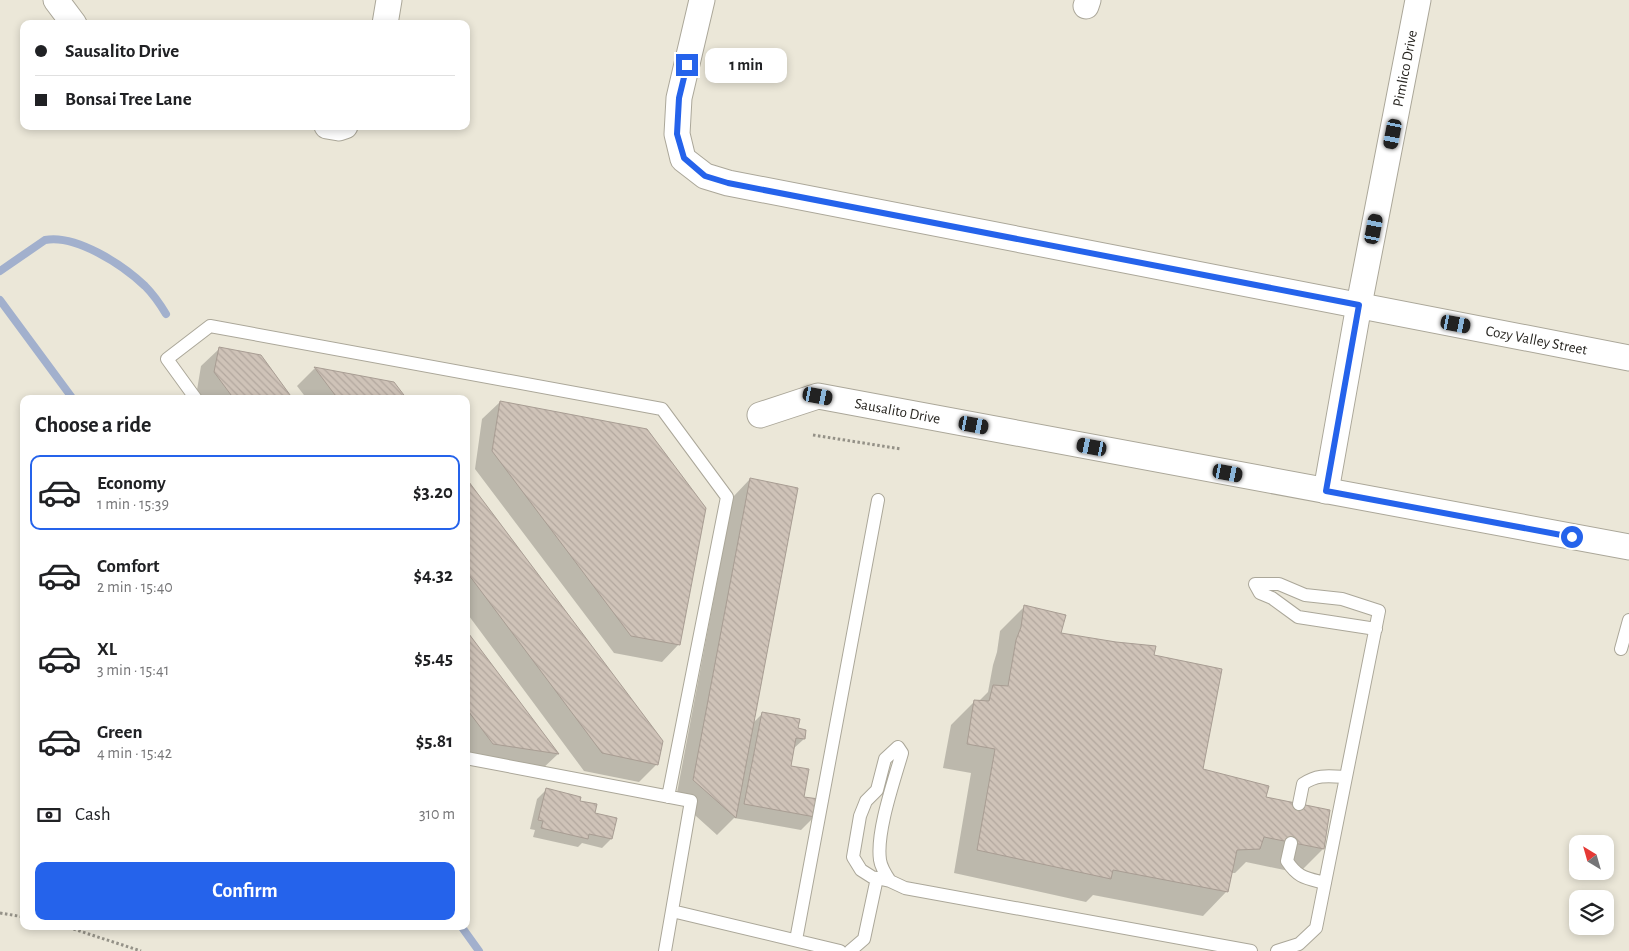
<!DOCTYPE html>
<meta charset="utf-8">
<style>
:root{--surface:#fff;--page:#f2f2f2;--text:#202124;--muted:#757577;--line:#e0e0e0;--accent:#2563eb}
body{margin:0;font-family:"Alegreya Sans",sans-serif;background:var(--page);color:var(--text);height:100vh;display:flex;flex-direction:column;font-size:19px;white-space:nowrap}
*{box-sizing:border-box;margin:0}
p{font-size:16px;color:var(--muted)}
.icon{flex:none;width:28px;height:28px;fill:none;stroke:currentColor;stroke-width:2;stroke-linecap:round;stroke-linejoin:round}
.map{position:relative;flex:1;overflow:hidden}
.details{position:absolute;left:20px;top:395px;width:450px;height:535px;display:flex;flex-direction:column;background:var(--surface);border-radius:10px;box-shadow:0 2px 8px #0003}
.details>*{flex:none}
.hud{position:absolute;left:20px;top:20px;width:450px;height:110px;border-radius:10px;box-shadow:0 2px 8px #0003;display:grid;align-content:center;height:110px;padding:0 15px;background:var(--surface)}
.needle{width:32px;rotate:323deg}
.fabs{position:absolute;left:1569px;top:835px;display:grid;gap:10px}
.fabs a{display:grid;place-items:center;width:45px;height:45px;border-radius:10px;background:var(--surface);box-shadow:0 2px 8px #0003;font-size:25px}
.end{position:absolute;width:22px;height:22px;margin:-11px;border:6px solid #2563eb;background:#fff;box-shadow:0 0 0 2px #fff}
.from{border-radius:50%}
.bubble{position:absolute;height:35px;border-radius:10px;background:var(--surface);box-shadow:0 2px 8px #0003;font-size:16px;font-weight:700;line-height:35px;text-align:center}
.car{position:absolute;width:15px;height:30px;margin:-15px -8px;border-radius:6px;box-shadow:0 0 4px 1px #0007;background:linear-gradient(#222 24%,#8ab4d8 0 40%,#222 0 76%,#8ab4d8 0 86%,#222 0)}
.hud b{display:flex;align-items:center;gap:18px;height:48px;font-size:19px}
.hud b+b{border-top:1px solid var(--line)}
.hud i{width:12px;height:12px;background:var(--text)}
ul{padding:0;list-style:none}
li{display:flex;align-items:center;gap:15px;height:75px;margin:0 10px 8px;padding:0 5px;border:2px solid transparent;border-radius:10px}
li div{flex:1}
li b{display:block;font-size:19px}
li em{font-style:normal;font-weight:700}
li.current{border-color:var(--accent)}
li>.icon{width:45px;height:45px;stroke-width:1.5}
h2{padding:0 15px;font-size:22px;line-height:60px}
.pay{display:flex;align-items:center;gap:12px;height:55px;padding:0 15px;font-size:19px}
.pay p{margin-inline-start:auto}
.cta{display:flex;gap:10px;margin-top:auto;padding:10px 15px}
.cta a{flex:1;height:58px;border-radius:10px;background:var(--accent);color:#fff;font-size:20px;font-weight:700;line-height:58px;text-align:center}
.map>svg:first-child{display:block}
.shadow{fill:#0003}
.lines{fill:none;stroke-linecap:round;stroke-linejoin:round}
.stream{stroke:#a2b0cd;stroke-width:8}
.building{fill:url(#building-back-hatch);stroke:#a89d93}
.lane-casing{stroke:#aba799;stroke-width:14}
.street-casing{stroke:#aba799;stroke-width:27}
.path{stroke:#949187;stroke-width:3;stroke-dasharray:2.5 2.5;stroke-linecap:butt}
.lane{stroke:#fff;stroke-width:12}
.street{stroke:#fff;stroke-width:25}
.route{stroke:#2563eb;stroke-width:6}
.labels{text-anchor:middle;stroke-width:4;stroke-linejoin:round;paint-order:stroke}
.street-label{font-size:15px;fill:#272520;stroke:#f8f4e6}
</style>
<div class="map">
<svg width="1629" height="951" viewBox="0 0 1629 951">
<defs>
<pattern id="building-back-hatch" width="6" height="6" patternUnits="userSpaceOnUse" patternTransform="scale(1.25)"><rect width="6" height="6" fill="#cfc3b8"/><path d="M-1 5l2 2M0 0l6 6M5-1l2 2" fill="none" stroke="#b2a79e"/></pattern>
</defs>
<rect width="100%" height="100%" fill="#ebe7d8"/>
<path class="shadow" d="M219,349L292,399H204L197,390L201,366Z
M314,369L393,383L405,399H307L297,386Z
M500,402L679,644L662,662L614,653L475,469L482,419Z
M750,479L752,724L762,714L796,729L804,739L793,749L790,767L803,798L814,817L801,830L734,818L717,835L676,798L733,497Z
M466,481L657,764L639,782L584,771L466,612Z
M1024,607L1059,634L1153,656L1202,770L1264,798L1328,811L1323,849L1299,873L1246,862L1235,873H1231L1227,891L1203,916L1093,895L1086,902L954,873L971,773L943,768L951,725L975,701H979L988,692L993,665L997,652L1000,631Z
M466,632L558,754L540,771L475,761L466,748Z
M546,790L579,802L593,814L616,819L611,839L602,848L582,843L578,847L533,837L535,830L530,829L537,799Z"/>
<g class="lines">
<path class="stream" d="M0,271L45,240C76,234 123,265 145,286C153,294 160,304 166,314
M0,300L73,399
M461,926L479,951"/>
</g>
<path class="building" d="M219,347L261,355L293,399H234L214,372Z
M314,367L394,382L407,399H338Z
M500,401L647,429L706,508L680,645L631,636L492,451Z
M466,478L663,741L658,765L602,753L466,571Z
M750,478L798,488L736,818L693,780Z
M1024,605L1066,615L1061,633L1116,642L1156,646L1154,655L1222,669L1203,769L1269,786L1266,797L1330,810L1324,849L1264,837L1260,849L1237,850L1228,892L1113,870L1111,879L977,850L995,749L967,744L974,700L989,701L993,685L1008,686L1016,640L1021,627Z
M466,630L559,754L493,744L466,708Z
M762,712L800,719L798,728L806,730L805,739L796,738L791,766L809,769L804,797L819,799L815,817L744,804Z
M546,788L581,797L580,801L597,804L595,813L617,818L612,839L589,834L588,839L541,828L543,821L538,820Z"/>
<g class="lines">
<g class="lane-casing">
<path id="lane" d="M196,399L167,359L210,326L662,409L727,497L668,797
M1621,649L1629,620
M466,758L691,801L665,951
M1299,804L1303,784C1317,774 1329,776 1346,777
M1291,843L1287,861C1298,878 1306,878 1325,883
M890,881C886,875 881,867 880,860C876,832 894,781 902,753L898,747L885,759L877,790L866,801L860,816L853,857L861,870L872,877L890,881L905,888L1251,951
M672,911L840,951
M796,940L878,500
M850,951L864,939L877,878
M1277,951L1299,944L1316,928L1379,611L1342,599L1305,595L1279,584H1255L1260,593L1272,598L1298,617L1376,629"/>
</g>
<g class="street-casing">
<g id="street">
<path d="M56,0L74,24"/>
<path id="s1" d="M702,0L679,98L677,134L683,159L705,176L728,183L1629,358"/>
<path d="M1086,6L1088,0"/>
<path d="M385,24L389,0"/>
<path d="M327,126L339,128L345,126"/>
<path id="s2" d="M760,415L818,396L1629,547"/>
<path id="s3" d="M1326,491L1359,305L1418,0"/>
</g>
</g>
<path class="path" d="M813,435L901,449
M0,913L24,917
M64,926L141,951"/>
<use href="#lane" class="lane"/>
<use href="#street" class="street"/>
</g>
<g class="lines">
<path class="route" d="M687,65L679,98L677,134L684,158L705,176L728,183L1359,305L1326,491L1572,537"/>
</g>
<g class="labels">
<g class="street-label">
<text dy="5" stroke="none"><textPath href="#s3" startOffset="430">Pimlico Drive</textPath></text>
<text dy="5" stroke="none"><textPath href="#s1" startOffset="1038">Cozy Valley Street</textPath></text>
<text dy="5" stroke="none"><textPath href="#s2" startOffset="142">Sausalito Drive</textPath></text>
</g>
</g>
</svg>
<div class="fabs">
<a><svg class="needle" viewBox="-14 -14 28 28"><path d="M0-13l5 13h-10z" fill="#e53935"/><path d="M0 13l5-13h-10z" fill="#757577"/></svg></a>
<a><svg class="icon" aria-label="layers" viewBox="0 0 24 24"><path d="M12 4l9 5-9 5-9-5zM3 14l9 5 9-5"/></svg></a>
</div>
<i class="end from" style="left:1572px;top:537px"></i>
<i class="end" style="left:687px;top:65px"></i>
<div class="bubble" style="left:705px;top:48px;width:82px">1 min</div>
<i class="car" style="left:1393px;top:134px;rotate:191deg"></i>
<i class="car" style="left:1374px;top:229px;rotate:11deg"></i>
<i class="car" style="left:1456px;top:324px;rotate:101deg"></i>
<i class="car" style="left:818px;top:396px;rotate:101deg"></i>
<i class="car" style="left:974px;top:425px;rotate:101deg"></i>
<i class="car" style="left:1092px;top:447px;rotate:281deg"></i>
<i class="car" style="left:1228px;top:473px;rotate:101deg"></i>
<div class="hud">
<b><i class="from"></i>Sausalito Drive</b>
<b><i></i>Bonsai Tree Lane</b>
</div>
<section class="details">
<h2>Choose a ride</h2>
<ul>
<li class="current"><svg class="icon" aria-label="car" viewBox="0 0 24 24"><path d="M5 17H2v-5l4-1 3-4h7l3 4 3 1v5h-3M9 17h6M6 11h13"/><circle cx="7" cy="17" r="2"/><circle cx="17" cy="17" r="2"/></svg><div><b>Economy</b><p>1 min · 15:39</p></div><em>$3.20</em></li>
<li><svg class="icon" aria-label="car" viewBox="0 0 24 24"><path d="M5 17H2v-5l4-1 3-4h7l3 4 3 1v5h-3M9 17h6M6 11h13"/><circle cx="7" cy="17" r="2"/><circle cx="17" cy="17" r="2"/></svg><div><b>Comfort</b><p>2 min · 15:40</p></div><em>$4.32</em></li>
<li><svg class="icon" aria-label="car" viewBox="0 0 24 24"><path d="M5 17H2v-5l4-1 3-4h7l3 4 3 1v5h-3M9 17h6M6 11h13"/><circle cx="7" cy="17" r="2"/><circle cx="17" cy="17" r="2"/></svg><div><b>XL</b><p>3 min · 15:41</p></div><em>$5.45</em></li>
<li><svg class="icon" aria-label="car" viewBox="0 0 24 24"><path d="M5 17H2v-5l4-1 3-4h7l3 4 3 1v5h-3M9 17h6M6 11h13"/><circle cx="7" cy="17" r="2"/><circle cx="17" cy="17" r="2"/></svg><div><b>Green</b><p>4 min · 15:42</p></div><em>$5.81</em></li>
</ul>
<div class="pay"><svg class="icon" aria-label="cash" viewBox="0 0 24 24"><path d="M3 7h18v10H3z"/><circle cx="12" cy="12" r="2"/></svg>Cash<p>310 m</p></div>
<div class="cta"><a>Confirm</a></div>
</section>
</div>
